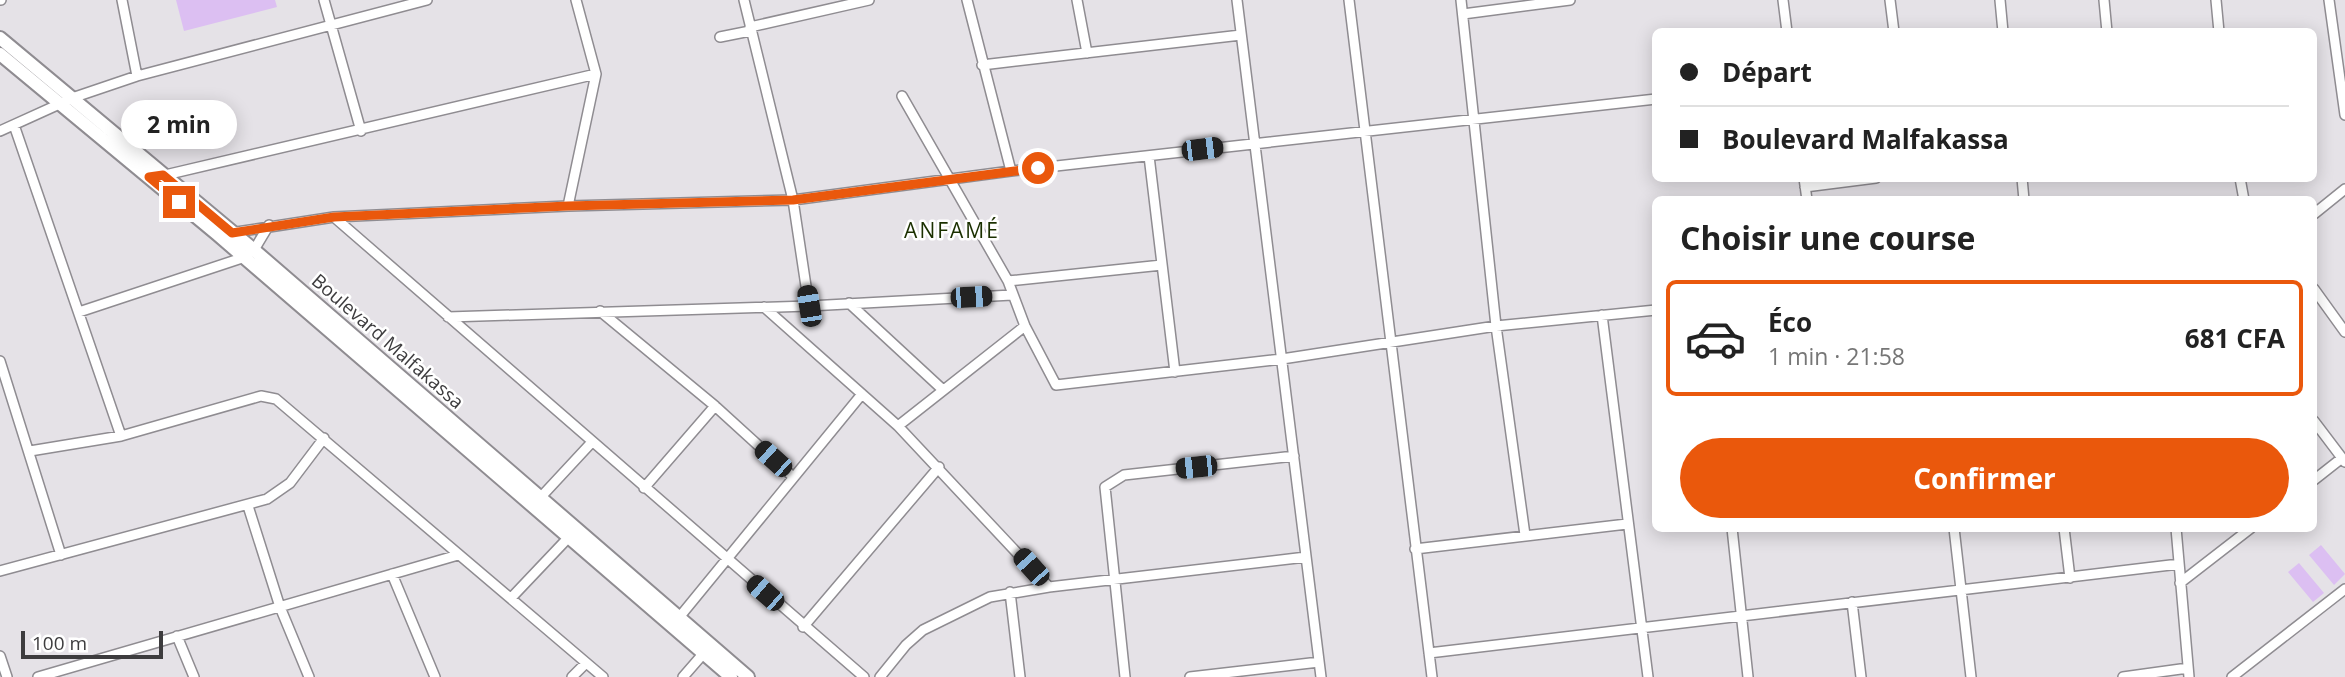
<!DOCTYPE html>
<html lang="fr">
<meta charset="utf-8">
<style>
:root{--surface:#fff;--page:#f6f6f6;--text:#222;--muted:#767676;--line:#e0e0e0;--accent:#ea580c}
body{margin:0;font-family:"Open Sans",sans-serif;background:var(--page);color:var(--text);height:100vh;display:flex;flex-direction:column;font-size:26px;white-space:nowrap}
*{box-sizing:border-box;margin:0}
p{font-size:23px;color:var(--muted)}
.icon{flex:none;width:38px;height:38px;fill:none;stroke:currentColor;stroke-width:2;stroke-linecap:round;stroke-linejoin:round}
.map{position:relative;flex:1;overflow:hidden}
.details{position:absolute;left:1652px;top:196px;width:665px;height:336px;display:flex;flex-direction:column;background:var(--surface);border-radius:10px;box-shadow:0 4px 18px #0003}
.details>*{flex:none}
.hud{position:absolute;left:1652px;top:28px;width:665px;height:154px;border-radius:10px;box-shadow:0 4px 18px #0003;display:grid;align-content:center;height:154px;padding:0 28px;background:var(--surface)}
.scale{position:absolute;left:21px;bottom:18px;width:142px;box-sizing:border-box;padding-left:7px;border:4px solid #3d3c3e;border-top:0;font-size:19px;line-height:24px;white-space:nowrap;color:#3d3c3e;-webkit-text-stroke:5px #fff;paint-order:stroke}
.end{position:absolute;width:32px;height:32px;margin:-16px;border:9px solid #ea580c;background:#fff;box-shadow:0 0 0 4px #fff}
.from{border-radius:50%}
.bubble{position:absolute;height:49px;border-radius:24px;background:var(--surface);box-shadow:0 4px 18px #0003;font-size:23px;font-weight:700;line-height:49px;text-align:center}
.car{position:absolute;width:21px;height:42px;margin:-21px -10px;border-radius:9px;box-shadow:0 0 5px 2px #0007;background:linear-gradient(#222 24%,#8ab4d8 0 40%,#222 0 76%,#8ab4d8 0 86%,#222 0)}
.hud b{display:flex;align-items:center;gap:24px;height:66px;font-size:26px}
.hud b+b{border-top:2px solid var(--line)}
.hud i{width:18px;height:18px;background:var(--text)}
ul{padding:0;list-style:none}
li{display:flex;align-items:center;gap:21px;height:116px;margin:0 14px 10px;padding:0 14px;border:4px solid var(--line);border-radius:10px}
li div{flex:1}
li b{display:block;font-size:26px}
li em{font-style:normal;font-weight:700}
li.on{border-color:var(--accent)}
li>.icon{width:63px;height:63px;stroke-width:1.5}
h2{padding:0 28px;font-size:32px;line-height:84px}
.action{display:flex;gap:14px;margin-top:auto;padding:14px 28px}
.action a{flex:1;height:80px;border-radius:42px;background:var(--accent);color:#fff;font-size:28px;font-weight:700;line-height:80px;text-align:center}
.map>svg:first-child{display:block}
.green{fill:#dcbff2}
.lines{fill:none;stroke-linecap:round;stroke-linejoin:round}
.minor-casing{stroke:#8f8c91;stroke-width:12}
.secondary-casing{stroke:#8f8c91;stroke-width:16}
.minor{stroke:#fff;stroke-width:9}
.secondary{stroke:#fff;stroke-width:12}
.route{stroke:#ea580c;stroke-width:9}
.labels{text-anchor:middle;stroke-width:5;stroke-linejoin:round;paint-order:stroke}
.street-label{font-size:19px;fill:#3d3c3e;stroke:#fff}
.neighbourhood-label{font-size:21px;letter-spacing:2px;fill:#1b3000;stroke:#fff}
</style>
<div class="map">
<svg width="2345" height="677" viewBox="0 0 2345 677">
<rect width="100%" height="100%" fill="#e5e2e7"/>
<path class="green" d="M176,0H275L277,7L184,31Z
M2321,545L2345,574L2334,585L2309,555Z
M2299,563L2324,593L2313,602L2288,572Z"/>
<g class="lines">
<g class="minor-casing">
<path id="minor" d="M0,0H1
M122,0L137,76
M324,0L361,131
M744,0L793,200L809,306
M967,0L1011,171
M1077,0L1087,53
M1237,0L1321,677
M1349,0L1432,677
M1461,0L1496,326L1525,535
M1783,0L1787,32
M1890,0L1894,32
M2000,0L2003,32
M2104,0L2107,32
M2216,0L2219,32
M2329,0L2345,115
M1463,14L1570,0
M750,27L869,0
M720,37L750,31
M982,65L1241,35
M902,96L1008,281L1025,326L1056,385L1282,359L1496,326L1656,310
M14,125L121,436
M0,131L75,97L137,76L427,0
M1149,156L1175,372
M161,176L596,74
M1804,178L1807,200
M2022,178L2024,200
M2240,178L2244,200
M1805,187L1876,178
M568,206L596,74L576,0
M2314,214L2345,189
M334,217L864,677
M230,233L334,217L568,206L793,200L1011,171L1656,99
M1008,281L1162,265
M2314,289L2345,332
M849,303L942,389
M764,307L898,426L1049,587
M600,311L715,406L792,476
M79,312L242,258L254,250L269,225
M1602,315L1648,677
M448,317L809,306L1012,295
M0,361L61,555
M2314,421L2345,462
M898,426L1025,326
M30,451L121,436L261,396L276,399L603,677
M2314,480L2342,458
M644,488L715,406
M540,498L592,442
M248,506L280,607L309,677
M1732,528L1748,677
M1954,528L1971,677
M2064,528L2070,578
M2176,528L2189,677
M1415,549L1627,524
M0,571L267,499L290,483L324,438
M392,574L435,677
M2180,583L2251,528
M1010,592L1020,677
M512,597L568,538
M1852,602L1861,677
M677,620L862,394
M803,627L939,467
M177,636L194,677
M1429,653L2179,564
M0,656L7,677
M38,677L458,555
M572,677L586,663
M683,677L703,654
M880,677L906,645L923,630L990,597L1049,587L1306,557
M1125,677L1105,487L1124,475L1294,456
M1190,677L1319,662
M2123,677L2188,668
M2232,677L2345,589"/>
</g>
<g class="secondary-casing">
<path id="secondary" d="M0,38L254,250L748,677
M0,54L217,234L731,677"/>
</g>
<use href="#minor" class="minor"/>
<use href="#secondary" class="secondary"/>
</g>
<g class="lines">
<path class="route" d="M179,202L149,177L163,175L232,233L334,217L568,206L793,200L1038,168"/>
</g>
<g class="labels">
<g class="street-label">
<text transform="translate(388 341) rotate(41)" y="7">Boulevard Malfakassa</text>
</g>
<g class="neighbourhood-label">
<text x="952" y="238">ANFAMÉ</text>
</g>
</g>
</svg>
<div class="scale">100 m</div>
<i class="end from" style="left:1038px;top:168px"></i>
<i class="end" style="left:179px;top:202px"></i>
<div class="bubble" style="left:121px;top:100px;width:116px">2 min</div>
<i class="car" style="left:1202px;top:149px;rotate:83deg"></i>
<i class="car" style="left:971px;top:297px;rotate:87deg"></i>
<i class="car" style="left:809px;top:306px;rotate:351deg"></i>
<i class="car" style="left:773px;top:459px;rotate:312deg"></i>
<i class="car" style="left:1196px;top:467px;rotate:264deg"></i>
<i class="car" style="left:1031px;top:567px;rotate:318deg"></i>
<i class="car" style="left:765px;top:593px;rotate:311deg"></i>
<div class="hud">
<b><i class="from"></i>Départ</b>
<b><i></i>Boulevard Malfakassa</b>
</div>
<section class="details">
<h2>Choisir une course</h2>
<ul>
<li class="on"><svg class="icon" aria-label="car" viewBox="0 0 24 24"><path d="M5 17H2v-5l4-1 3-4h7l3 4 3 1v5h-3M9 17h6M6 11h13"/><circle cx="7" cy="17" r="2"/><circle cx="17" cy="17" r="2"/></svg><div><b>Éco</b><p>1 min · 21:58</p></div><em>681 CFA</em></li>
</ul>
<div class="action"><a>Confirmer</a></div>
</section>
</div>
